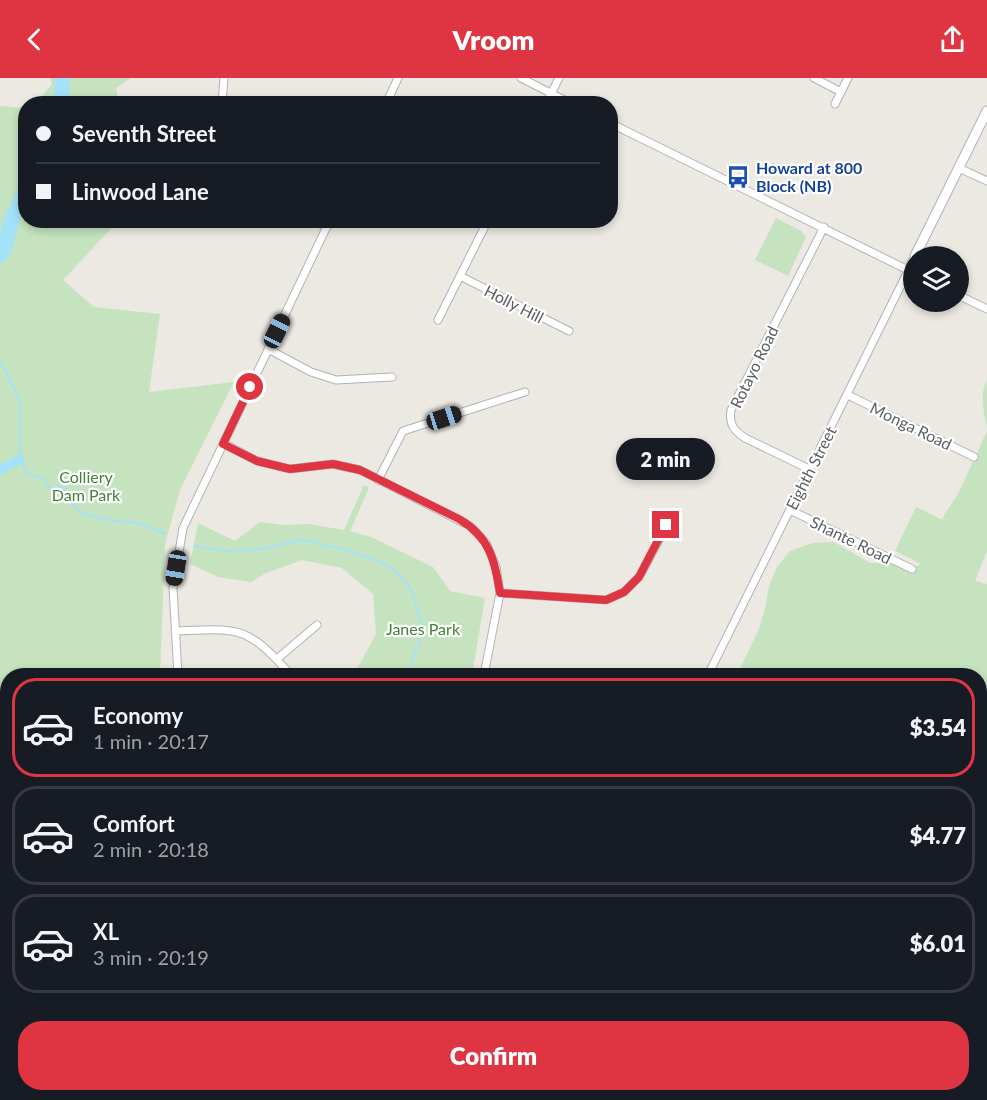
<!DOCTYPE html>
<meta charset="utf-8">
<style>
:root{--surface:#171b24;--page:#20242c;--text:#f1f3f6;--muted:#9ea1a6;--line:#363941;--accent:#df3543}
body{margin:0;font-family:Lato,sans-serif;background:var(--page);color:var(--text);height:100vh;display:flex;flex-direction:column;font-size:22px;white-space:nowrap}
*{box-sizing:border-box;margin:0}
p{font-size:20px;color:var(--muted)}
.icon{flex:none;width:33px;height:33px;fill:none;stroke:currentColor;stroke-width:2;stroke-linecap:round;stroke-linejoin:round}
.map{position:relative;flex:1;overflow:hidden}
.side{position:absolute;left:0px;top:590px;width:987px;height:434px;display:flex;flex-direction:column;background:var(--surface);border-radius:24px 24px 0 0;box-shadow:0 3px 9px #0003}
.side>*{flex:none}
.banner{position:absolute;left:18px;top:18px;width:600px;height:132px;border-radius:24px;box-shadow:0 3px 9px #0003;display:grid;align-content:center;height:132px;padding:0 18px;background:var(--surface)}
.fabs{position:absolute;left:903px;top:168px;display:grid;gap:12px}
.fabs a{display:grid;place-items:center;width:66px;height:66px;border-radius:50%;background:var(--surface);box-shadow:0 3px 9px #0003;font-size:30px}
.end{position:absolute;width:27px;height:27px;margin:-14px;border:8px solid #df3543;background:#fff;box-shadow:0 0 0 3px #fff}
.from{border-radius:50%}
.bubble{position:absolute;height:42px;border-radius:21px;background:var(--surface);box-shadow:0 3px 9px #0003;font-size:20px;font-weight:800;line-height:42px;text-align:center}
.car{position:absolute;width:18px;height:36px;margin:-18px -9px;border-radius:8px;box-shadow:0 0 4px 2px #0007;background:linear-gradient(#222 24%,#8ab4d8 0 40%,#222 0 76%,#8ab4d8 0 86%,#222 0)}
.banner b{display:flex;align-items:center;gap:21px;height:57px;font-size:22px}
.banner b+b{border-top:2px solid var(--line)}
.banner i{width:15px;height:15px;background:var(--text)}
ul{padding:10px 0 0;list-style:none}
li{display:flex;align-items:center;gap:18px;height:99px;margin:0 12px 9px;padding:0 6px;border:3px solid var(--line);border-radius:24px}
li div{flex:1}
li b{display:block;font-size:22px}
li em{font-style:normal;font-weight:800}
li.active{border-color:var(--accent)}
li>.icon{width:54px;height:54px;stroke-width:1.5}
.primary-button{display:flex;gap:12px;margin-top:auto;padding:12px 18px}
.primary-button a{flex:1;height:69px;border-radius:24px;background:var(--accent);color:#fff;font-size:24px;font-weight:800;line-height:69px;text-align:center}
header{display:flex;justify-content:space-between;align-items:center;height:78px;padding:0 18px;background:var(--accent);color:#fff;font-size:27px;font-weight:800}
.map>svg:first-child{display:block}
.green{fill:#c5e3bf}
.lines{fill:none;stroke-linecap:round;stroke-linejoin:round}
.stream{stroke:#a4e2fa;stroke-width:2}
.canal{stroke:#a4e2fa;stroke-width:9}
.river{stroke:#a4e2fa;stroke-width:15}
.street-casing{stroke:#afb3b6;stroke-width:9}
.secondary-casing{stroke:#aeb3b6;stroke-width:11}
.highway-casing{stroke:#e17d0c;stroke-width:14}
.street{stroke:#fff;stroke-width:7}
.secondary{stroke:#fff;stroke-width:9}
.highway{stroke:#f7cb8e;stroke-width:12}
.route{stroke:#df3543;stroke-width:8}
.labels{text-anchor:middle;stroke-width:4.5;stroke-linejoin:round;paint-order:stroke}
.transit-label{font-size:16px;font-weight:bold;fill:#164399;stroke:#fff;text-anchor:start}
.street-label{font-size:16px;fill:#5a5f62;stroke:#fff}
.park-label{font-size:16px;fill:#418239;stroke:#fff}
</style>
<header><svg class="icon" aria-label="back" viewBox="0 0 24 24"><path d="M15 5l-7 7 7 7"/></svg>Vroom<svg class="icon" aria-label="share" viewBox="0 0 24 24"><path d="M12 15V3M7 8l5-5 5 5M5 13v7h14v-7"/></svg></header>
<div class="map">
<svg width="987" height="1022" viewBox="0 0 987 1022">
<rect width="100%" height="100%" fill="#ece8e2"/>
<path class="green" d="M50,0H131L116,10L119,25H36L52,6Z
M0,28L25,30L26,142L118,143L63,202L94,229L160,236L149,314L234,304L180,412L165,466L160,597H8V1016H523L530,1022H0Z
M776,140L801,153L806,159L788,198L755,182Z
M987,302V350C984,335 979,316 987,302Z
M987,353V473L975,503L987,506V803L980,799V597H737L758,553L765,531L769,508L777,489L790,473L812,465L834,464L870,485H893L912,491L921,486L895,473L916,429L943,442L944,437L958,416Z
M364,407L369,410L350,453L371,459L433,489L450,513L485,520L472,597H351L357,591L376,556L373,516L342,490L302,482L266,495L251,504L218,499L190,486L198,445L235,463L260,444L285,447L308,446L344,452Z
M569,1016H626L641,1021L670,1020L694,1016L738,1018L751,1016L743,1022H578Z"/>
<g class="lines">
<path class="stream" d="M0,283L20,323V381L27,396L43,400L48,409H60L66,411L73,427L83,436L109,442L137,445L165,456
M194,468L226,473L255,472L303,462L346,472L390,488L411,510L420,541V563L407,597
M614,1016L633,1022
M779,1016L789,1022
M711,1022C728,1020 744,1021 760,1016"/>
<path class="canal" d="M0,392L20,381"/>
<path class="river" d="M62,0V26
M0,178L5,168L12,140L26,112"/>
<g class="street-casing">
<path id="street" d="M521,0L572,26
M814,0L841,14
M222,26L224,0
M386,26L398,0
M546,26L559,0
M835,26L848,0
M610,45L914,195
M959,90L987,103
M314,142L327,149
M460,198L569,253
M958,217L987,231
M438,242L488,142
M268,271L311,294L336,302L392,299
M848,317L974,379
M223,365L257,383L290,391L333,386L360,392L470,448L486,465L496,489L500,515L484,597
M811,392L745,360C733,352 729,346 731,332L824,149
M378,402L403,353L525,314
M790,432L912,491
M500,515L606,522L624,514L639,499L667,447
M175,553C193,553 213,550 231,553C256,556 275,580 291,597
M277,581L317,547
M178,597L173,510L183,450L330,142
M708,597L908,193
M537,1016L544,1022"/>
</g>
<g class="secondary-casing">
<path id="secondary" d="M915,178L987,33
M908,193L914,182"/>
</g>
<g class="highway-casing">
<path id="highway" d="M980,946L987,941
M980,976L987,972
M849,1022L860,1016
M901,1022L912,1016"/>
</g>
<use href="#street" class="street"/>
<use href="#secondary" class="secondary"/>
<use href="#highway" class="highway"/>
</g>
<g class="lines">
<path class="route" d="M250,309L223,366L257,383L290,391L333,386L360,392L459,441C490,459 495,483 500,515L606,522L624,514L639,499L666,447"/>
</g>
<defs>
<g id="bus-bare" transform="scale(1.8)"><path d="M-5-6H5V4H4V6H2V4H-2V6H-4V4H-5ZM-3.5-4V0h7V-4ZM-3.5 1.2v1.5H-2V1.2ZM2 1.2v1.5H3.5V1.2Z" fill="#1a4fb4" stroke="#fff" stroke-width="2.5" paint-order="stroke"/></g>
</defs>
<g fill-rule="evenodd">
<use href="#bus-bare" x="738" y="99"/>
</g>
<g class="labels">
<g class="transit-label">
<text x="756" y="96">Howard at 800<tspan x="756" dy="18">Block (NB)</tspan></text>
</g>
<g class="street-label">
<text transform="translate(514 226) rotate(27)" y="6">Holly Hill</text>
<text transform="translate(754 289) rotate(-64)" y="6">Rotayo Road</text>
<text transform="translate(911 348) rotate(26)" y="6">Monga Road</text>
<text transform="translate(811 390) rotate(-63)" y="6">Eighth Street</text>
<text transform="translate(851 462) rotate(26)" y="6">Shante Road</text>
</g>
<g class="park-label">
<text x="86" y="405">Colliery<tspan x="86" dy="18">Dam Park</tspan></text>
<text x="423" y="557">Janes Park</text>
</g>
</g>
</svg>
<div class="fabs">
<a><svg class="icon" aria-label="layers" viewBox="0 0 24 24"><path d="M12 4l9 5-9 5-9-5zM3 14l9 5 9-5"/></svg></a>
</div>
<i class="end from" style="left:250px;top:309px"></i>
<i class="end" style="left:666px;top:447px"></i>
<div class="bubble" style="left:616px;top:360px;width:99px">2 min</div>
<i class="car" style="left:277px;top:253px;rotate:26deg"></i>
<i class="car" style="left:444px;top:340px;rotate:72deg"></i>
<i class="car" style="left:176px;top:490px;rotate:189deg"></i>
<div class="banner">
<b><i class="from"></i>Seventh Street</b>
<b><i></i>Linwood Lane</b>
</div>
<section class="side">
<ul>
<li class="active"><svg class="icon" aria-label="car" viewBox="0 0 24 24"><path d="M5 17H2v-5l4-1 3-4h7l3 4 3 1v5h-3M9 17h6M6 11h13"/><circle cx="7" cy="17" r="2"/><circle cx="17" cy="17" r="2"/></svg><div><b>Economy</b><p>1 min · 20:17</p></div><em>$3.54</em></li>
<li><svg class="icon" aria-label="car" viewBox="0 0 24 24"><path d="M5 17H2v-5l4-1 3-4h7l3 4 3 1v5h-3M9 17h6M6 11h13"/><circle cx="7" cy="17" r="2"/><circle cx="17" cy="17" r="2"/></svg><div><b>Comfort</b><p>2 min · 20:18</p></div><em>$4.77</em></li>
<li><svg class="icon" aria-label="car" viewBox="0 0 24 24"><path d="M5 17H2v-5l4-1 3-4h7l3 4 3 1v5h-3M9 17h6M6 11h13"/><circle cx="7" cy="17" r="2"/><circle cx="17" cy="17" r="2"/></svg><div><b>XL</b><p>3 min · 20:19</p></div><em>$6.01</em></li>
</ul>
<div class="primary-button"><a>Confirm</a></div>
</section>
</div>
